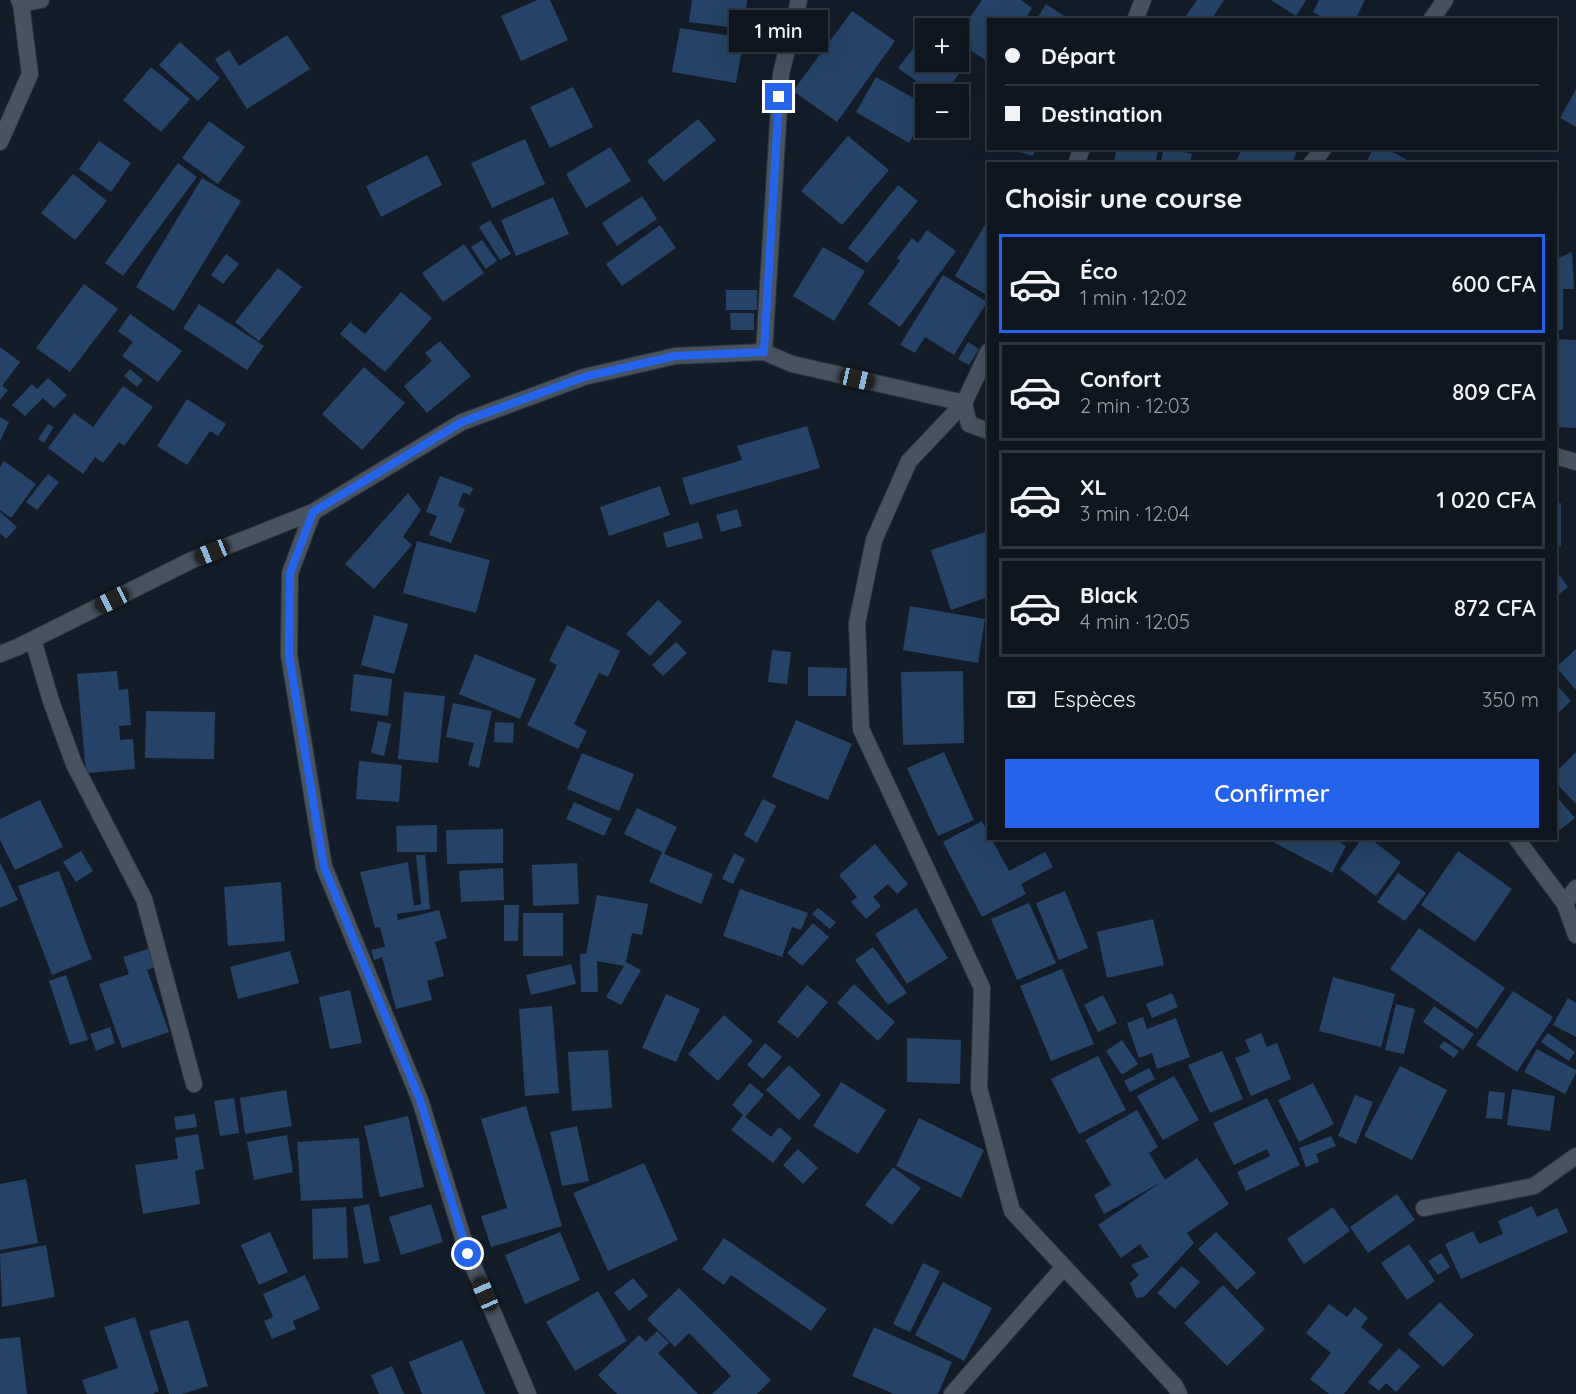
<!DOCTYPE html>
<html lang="fr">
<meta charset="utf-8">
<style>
:root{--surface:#0e1620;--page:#1c232d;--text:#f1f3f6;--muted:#9b9fa5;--line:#2e353e;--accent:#2563eb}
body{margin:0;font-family:Quicksand,sans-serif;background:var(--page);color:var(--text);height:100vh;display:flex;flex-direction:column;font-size:22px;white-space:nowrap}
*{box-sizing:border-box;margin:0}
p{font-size:20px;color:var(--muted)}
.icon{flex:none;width:33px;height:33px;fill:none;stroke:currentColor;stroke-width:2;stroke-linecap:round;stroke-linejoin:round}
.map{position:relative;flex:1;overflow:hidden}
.sheet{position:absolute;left:987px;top:162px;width:570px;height:678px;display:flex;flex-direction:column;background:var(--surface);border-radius:0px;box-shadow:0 6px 24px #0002,0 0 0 2px var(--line)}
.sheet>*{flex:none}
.guide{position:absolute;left:987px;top:18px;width:570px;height:132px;border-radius:0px;box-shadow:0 6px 24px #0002,0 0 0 2px var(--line);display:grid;align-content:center;height:132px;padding:0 18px;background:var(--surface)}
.controls{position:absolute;left:915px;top:18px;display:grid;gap:12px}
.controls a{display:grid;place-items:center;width:54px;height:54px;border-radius:0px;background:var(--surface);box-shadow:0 6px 24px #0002,0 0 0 2px var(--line);font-size:30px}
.end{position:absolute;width:27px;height:27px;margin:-14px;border:8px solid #2563eb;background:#fff;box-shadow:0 0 0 3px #fff}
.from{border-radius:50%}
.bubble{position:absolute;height:42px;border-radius:0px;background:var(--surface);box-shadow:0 6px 24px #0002,0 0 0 2px var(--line);font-size:20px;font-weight:600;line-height:42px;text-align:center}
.car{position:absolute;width:18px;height:36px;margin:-18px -9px;border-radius:8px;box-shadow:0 0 4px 2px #0007;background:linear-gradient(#222 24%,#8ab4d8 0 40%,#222 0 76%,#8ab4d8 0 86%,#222 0)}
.guide b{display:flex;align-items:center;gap:21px;height:57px;font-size:22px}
.guide b+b{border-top:2px solid var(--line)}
.guide i{width:15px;height:15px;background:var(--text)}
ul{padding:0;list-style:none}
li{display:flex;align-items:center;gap:18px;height:99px;margin:0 12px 9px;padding:0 6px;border:3px solid var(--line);border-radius:0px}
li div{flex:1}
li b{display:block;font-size:22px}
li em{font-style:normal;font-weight:600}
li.active{border-color:var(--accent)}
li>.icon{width:54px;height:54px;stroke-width:1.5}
h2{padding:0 18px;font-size:27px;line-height:72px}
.pay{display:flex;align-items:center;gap:15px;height:66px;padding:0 18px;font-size:22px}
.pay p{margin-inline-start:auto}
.cta{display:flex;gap:12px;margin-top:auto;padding:12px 18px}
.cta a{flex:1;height:69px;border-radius:0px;background:var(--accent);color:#fff;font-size:24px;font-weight:600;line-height:69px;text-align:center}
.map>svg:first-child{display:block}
.building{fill:#244367}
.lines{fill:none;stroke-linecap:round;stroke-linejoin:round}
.minor-casing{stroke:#303640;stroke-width:18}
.tertiary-casing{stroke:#303640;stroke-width:18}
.minor{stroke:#475361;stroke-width:16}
.tertiary{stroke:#475361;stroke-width:16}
.route{stroke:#2563eb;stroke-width:8}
</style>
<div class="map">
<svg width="1576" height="1394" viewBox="0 0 1576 1394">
<rect width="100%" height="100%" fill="#131d2a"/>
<path class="building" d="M537,0H550L568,40L521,61L501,16Z
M692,0H747L744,29L689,22Z
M982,0H1021L1032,8L1025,20H988V62L958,42V35Z
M1197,0H1224L1211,20H1183Z
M1271,0H1306L1296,16Z
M1319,0H1365L1355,20H1329L1313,12Z
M1046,4L1070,20H1036Z
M852,11L895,41L837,122L793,91Z
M680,28L744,38L736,83L672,72Z
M926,32V62H958V51L970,59L944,94H934L898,68Z
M287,35L310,69L247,109L215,59L229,50L239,66Z
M180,42L220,78L198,101L159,65Z
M151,67L190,99L161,132L123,100Z
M876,77L926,105V114L909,143L856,112Z
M573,87L593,127L550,148L530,107Z
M1576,89V127L1560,118Z
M698,119L716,140L664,182L647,161Z
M209,121L245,147L218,184L182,158Z
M848,136L889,170L842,225L801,191Z
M525,139L545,184L492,208L471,163Z
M99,141L131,163L111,192L79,169Z
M610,147L631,181L586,208L566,174Z
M1007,148H1036L1033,156Z
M1117,148H1159L1155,164H1113Z
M1164,148L1192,154L1189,164H1160Z
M1242,148H1298L1292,164H1235Z
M1373,148H1384L1406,159L1404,164H1366Z
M427,155L442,185L381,217L366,186Z
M178,163L197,177L123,276L105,263Z
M73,174L107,201L75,240L41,213Z
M202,178L241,201L174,311L136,287Z
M898,185L918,201L867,263L848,248Z
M642,196L657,219L617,246L602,223Z
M553,197L569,234L516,256L501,220Z
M490,220L511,254L500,260L479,227Z
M986,223L988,225V296L955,276Z
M660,225L676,248L622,286L606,264Z
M927,230L956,251L900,327L868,304L900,261L897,258L912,238L918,243Z
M482,240L497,261L486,269L471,247Z
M464,244L484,273L443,302L422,273Z
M823,247L865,271L834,321L793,296Z
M1572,252L1574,289H1563V330H1556V259Z
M226,254L239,264L223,284L211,275Z
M278,268L302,287L259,341L235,322Z
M943,275L987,302L954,355L925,337L915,353L900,345Z
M84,284L118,309L70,372L36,348Z
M726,290H757V310H726Z
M401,292L432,318L385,372L340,334L350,322L365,334Z
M199,304L264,346L247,370L183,328Z
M730,313H754V330H731Z
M130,314L182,351L158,382L122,356L133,342L118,331Z
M1556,339L1576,340V428L1556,427Z
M440,341L471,376L427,413L404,386L432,361L425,353Z
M968,342L979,349L969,365L958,359Z
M0,347L20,362L2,386L8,390L0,400Z
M364,367L405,403L362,450L322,414Z
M130,369L143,380L137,387L124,376Z
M48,378L67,395L54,408L43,398L25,416L12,405L32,384L37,389Z
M123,386L153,407L124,446L119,442L103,463L95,457L83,474L48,448L74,413L93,427Z
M187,399L226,424L218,436L210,431L187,465L157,446Z
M0,417L9,422L0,441Z
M48,424L54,427L44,443L38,439Z
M807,426L820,468L690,505L682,478L742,460L737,446Z
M4,461L36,484L11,518L0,510V467Z
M48,474L59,482L37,510L26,502Z
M440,476L473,488L470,495L463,492L458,506L465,509L451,543L429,535L437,516L426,512Z
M660,486L670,515L609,536L600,507Z
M408,493L421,510L403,537L412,545L374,589L345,564Z
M1556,503H1561V547H1556Z
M737,509L742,526L721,532L716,515Z
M0,512L17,527L6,539L0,533Z
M698,522L703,538L667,548L663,533Z
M988,531V597L951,610L931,550Z
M417,541L490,560L476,613L403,593Z
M1556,570L1568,587L1556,597Z
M658,600L682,622L650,656L626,634Z
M910,606L985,619L978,663L903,650Z
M374,615L408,624L394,674L361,665Z
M567,625L620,651L608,677L599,673L574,724L587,731L578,749L527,725L557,665L549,661Z
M676,642L687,653L663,676L652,665Z
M1576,649V690L1556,667Z
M772,650L791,652L787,684L768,682Z
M475,654L536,679L520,719L459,694Z
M808,667L847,668L846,696H808Z
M117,671L119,690L128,689L131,725L119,726L120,740L133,739L135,769L86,773L77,674Z
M963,671L964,743L903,745L901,672Z
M354,674L392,679L388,716L350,711Z
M1556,684L1571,701L1556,715Z
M404,692L445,696L438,763L398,759Z
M453,703L492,711L479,768L468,765L474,743L446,737Z
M146,711L215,712L214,759L145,758Z
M796,720L852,744L828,800L772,777Z
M378,721L391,724L384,756L371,753Z
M495,722L514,723L513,743L494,742Z
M944,752L974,820L938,836L907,768Z
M1576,752V804L1556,783V772Z
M582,753L634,774L619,811L567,789Z
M359,761L402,765L399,802L356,799Z
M1556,796L1575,818L1560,830L1556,825Z
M763,799L776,806L757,843L744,835Z
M40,800L63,847L15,870L0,840V819Z
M574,802L612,819L604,836L566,819Z
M637,808L677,827L664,854L713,874L701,904L649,882L662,852L624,834Z
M982,821L988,833V838H991L1009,871L1045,852L1053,867L1021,884L1026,894L982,917L943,842Z
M437,825V852H397L396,826Z
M503,829V863L447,864L446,830Z
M1277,838H1332L1346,846L1332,873L1275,843Z
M1362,838H1369L1401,862L1376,896L1340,869Z
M875,844L908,884L897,894L888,884L873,897L881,906L866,919L851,902L857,897L839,875Z
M81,851L93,871L76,882L63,862Z
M1458,851L1512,889L1475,942L1421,905Z
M734,853L745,859L733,884L722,879Z
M416,855H425L430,909L397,914L398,920L439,910L447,938L435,942L444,976L427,981L432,1000L396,1009L382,957L374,960L371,950L385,947L380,927L375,928L360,872L408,862L414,906L421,904Z
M0,862L18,900L0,908Z
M577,863L579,904L533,906L532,865Z
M503,868L504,900L461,902L459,871Z
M59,871L92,959L52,975L18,886Z
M1398,873L1426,893L1405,921L1377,902Z
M281,882L285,941L228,946L224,887Z
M740,889L808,913L801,930L792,927L782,957L723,936Z
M1065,891L1088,948L1059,960L1036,903Z
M597,895L648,904L642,935L632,933L626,962L641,970L621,1005L606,997L624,966L597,961L598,992H581L580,954H586Z
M1029,903L1056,963L1017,980L991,919Z
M504,905H519L518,941H504Z
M818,908L836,922L830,929L812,914Z
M916,908L948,958L907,984L875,934Z
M523,913H563V956H523Z
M1153,919L1164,965L1107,978L1097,932Z
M813,923L829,937L802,966L787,953Z
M1419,928L1505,988L1477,1029L1390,969Z
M154,947L160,965L147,970L169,1032L122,1048L99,984L129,974L123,957Z
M873,947L907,993L888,1005L855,960Z
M290,951L299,983L238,999L230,967Z
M571,964L576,984L531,995L526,975Z
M1062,969L1094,1044L1051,1061L1020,986Z
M66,975L88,1040L70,1045L49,981Z
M1333,977L1395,994L1381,1047L1319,1031Z
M854,984L895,1022L878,1041L837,1003Z
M807,985L828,1002L798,1038L777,1022Z
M350,990L362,1043L330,1049L319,997Z
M1513,991L1553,1017L1517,1072L1476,1045Z
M1172,993L1178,1007L1152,1018L1146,1004Z
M666,994L700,1009L676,1062L642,1048Z
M1103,995L1117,1023L1098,1032L1084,1005Z
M1568,998L1576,1003V1037L1553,1025Z
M1396,1004L1415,1009L1404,1054L1385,1050Z
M552,1006L559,1093L525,1096L519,1009Z
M1434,1006L1474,1034L1463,1050L1423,1022Z
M724,1015L753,1041L718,1081L688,1054Z
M1143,1017L1147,1029L1176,1018L1190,1057L1157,1069L1152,1053L1139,1058L1127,1023Z
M110,1027L115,1043L96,1051L90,1034Z
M1261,1033L1267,1047L1277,1043L1291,1079L1251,1096L1235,1058L1250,1052L1245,1040Z
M1548,1033L1575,1052L1569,1061L1541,1042Z
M907,1038L961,1040L960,1084L907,1082Z
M1122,1040L1138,1064L1122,1075L1106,1051Z
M1444,1041L1459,1051L1454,1058L1439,1047Z
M765,1043L782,1057L763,1079L747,1065Z
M1537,1049L1576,1070V1073L1565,1094L1524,1072Z
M608,1050L612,1108L572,1111L568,1052Z
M1222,1051L1243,1099L1210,1113L1188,1065Z
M1098,1056L1126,1110L1079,1134L1051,1079Z
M789,1065L821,1095L799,1120L766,1090Z
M1400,1066L1447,1090L1412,1160L1364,1136Z
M1149,1068L1155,1079L1130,1092L1124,1081Z
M1174,1076L1199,1120L1163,1140L1137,1096Z
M841,1082L886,1110L858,1154L813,1126Z
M750,1083L764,1095L745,1117L771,1137L779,1127L792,1138L773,1163L731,1130L743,1115L732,1105Z
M1313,1083L1334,1124L1299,1142L1278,1100Z
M1512,1089L1555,1096L1550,1131L1507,1125Z
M286,1090L292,1126L245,1134L240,1098Z
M1489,1091L1505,1093L1502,1119L1486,1118Z
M1355,1095L1373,1102L1356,1144L1338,1136Z
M234,1098L239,1133L220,1136L214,1101Z
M1267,1098L1300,1165L1246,1191L1237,1172L1270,1156L1267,1149L1234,1165L1213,1123Z
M526,1106L562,1226L491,1247L481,1216L507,1208L481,1119Z
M1137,1110L1158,1147L1149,1153L1165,1180L1104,1214L1094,1195L1111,1185L1085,1140Z
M195,1114L197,1127L176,1130L174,1117Z
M408,1116L424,1187L380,1197L364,1126Z
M919,1118L984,1150L961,1198L896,1166Z
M577,1126L589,1181L562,1186L550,1132Z
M198,1134L204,1169L195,1171L200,1204L143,1214L135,1165L178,1159L175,1138Z
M287,1135L293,1172L254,1180L247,1142Z
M1331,1136L1336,1146L1316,1154L1319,1162L1306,1167L1299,1148Z
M359,1138L363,1198L301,1201L297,1142Z
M798,1149L818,1168L803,1184L783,1165Z
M1197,1158L1229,1204L1187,1233L1194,1243L1144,1297L1136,1298L1130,1283L1139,1275L1131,1265L1149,1257L1140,1244L1121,1258L1098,1225Z
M644,1163L678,1240L608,1271L573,1193Z
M893,1167L921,1188L892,1225L865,1205Z
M26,1179L38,1243L0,1250V1184Z
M1397,1194L1415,1220L1368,1253L1350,1227Z
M369,1204L380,1261L364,1264L353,1207Z
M431,1204L443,1242L401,1255L389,1217Z
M1532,1206L1537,1217L1557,1208L1568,1232L1461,1279L1445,1244L1473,1231L1479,1244L1503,1234L1498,1221Z
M346,1207L348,1258L313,1259L312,1209Z
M1333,1207L1350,1231L1304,1264L1287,1239Z
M270,1232L288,1272L259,1285L241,1245Z
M560,1232L580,1280L525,1304L505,1255Z
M1216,1232L1256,1273L1237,1290L1198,1249Z
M724,1238L827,1309L811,1331L731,1275L724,1285L702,1269Z
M1409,1244L1435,1281L1407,1300L1381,1263Z
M46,1245L55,1297L2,1307L0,1254Z
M1441,1253L1450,1267L1438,1275L1428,1261Z
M923,1263L940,1271L910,1332L893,1324Z
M1182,1266L1200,1282L1175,1309L1157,1293Z
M305,1275L320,1309L293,1321L296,1329L272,1339L264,1321L273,1317L263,1294Z
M633,1278L648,1296L629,1311L614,1293Z
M943,1282L992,1308L964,1361L915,1335Z
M1223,1285L1265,1329L1227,1366L1184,1323Z
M679,1288L771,1380L757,1394H712L731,1376L689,1333L675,1347L647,1319Z
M598,1291L627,1341L575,1371L546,1322Z
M1440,1302L1474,1335L1443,1367L1408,1334Z
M1329,1304L1347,1317L1355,1307L1368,1318L1361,1327L1383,1345L1344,1394H1329L1310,1379L1331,1353L1306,1333Z
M135,1317L159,1391L152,1394H87L82,1380L118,1368L104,1327Z
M188,1320L208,1386L182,1394H169L149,1331Z
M874,1327L952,1362L938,1394H894L852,1376Z
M657,1331L669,1343L658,1353L698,1394H617L598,1375L639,1335L646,1342Z
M20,1337L27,1394H0V1339Z
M462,1340L485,1394H422L409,1362Z
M1399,1348L1420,1366L1396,1392L1386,1383L1379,1391L1368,1382Z
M392,1366L404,1394H379L371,1375Z"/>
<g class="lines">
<g class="minor-casing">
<path id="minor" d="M21,4L41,0
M1431,20L1445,0
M0,142L30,74L21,4L19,0
M1311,164L1324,148
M764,352L781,74L799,0
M313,512L290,573L289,655L324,867L420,1100L468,1254L528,1394
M33,640L51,701L74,764L144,899L194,1084
M1516,838L1565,904L1576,935
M1565,904L1576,888
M1424,1208L1534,1186L1576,1156
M952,1394L1064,1267"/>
</g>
<g class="tertiary-casing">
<path id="tertiary" d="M1135,20L1143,0
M1076,164L1082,148
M988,352L964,403L909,461L874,540L857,623L861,729L982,988L979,1088L1012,1211L1175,1386L1179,1394
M1556,456L1576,462
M0,654L18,647L192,560L313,512L462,422L584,377L675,356L764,352L792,364L964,403L969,424L988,431"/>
</g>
<use href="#minor" class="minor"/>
<use href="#tertiary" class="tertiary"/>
</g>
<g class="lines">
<path class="route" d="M468,1254L420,1100L324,867L289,655L290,573L313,512L462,422L584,377L675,356L764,352L779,97"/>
</g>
</svg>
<div class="controls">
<a>+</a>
<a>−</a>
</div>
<i class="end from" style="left:468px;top:1254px"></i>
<i class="end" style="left:779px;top:97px"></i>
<div class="bubble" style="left:729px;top:10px;width:99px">1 min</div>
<i class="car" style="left:857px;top:379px;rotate:103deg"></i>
<i class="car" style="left:212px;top:552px;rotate:248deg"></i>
<i class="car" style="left:112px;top:600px;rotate:243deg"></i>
<i class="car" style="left:485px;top:1294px;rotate:336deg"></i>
<div class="guide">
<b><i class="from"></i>Départ</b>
<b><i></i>Destination</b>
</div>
<section class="sheet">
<h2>Choisir une course</h2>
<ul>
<li class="active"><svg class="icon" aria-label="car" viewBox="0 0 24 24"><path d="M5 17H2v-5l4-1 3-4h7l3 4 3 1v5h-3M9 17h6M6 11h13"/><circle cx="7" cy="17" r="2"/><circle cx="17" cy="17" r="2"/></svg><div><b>Éco</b><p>1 min · 12:02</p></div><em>600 CFA</em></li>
<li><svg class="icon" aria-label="car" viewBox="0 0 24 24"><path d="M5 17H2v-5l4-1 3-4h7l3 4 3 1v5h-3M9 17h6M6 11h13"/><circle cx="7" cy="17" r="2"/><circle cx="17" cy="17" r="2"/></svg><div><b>Confort</b><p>2 min · 12:03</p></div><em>809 CFA</em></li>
<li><svg class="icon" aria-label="car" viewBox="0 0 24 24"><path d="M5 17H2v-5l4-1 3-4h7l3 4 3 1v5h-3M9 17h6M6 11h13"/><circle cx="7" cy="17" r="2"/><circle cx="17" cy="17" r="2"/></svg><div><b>XL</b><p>3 min · 12:04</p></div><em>1 020 CFA</em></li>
<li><svg class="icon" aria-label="car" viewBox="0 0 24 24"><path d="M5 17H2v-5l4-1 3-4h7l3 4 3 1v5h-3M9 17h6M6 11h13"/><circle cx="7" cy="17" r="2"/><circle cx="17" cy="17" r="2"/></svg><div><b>Black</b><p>4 min · 12:05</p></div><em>872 CFA</em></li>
</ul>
<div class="pay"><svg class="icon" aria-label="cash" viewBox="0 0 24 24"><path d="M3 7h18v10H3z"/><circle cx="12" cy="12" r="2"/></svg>Espèces<p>350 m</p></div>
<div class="cta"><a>Confirmer</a></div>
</section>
</div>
